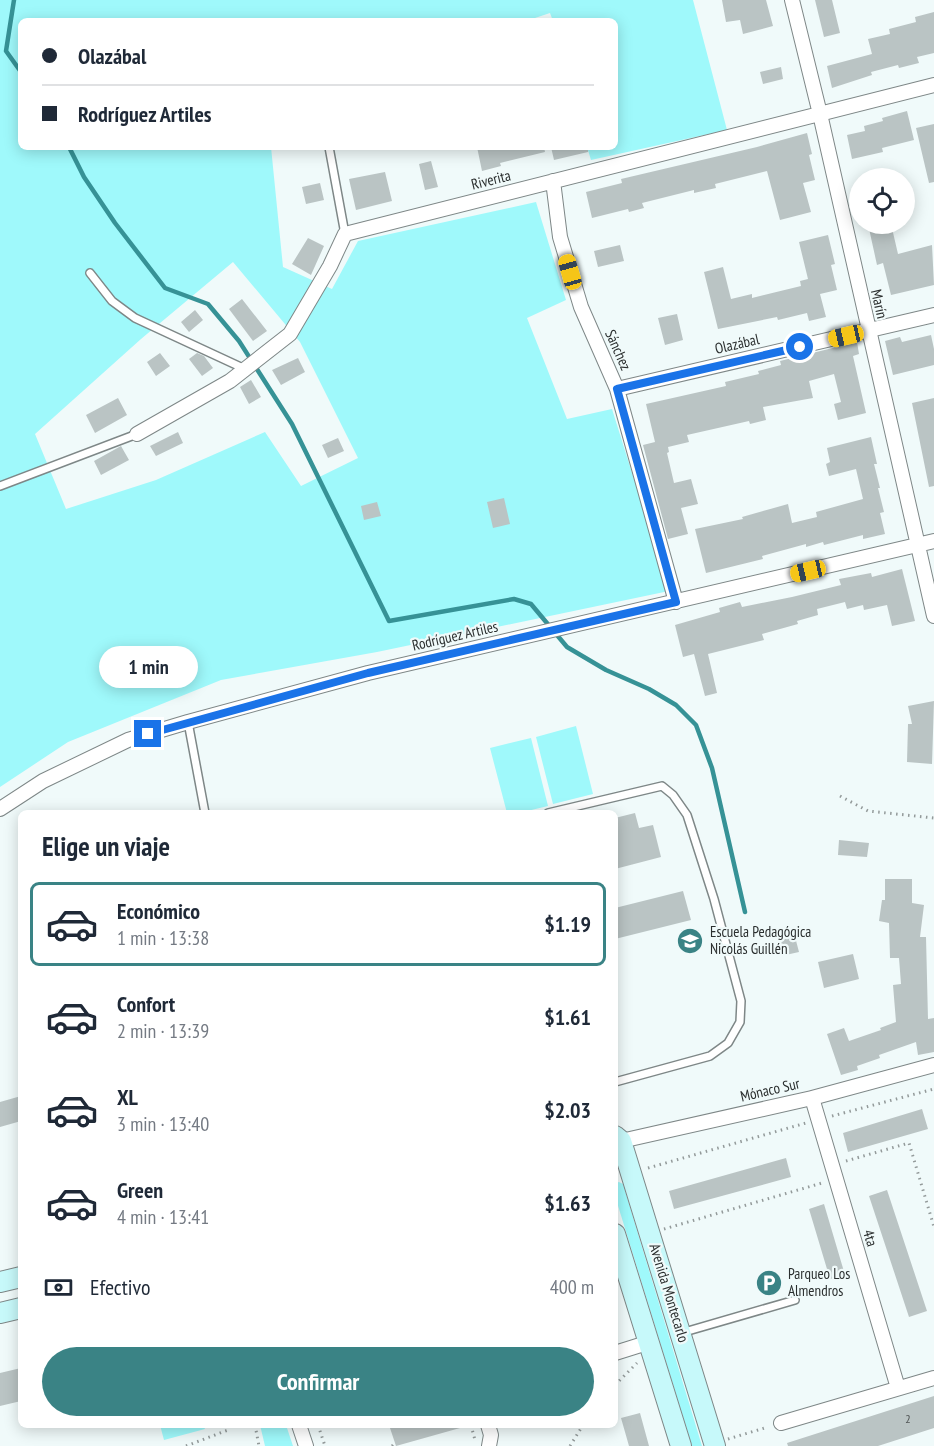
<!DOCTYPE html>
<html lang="es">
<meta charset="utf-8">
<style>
:root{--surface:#fff;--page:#f2f2f3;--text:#1f2937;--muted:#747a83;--line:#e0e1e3;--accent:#3a8385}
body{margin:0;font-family:"PT Sans Narrow",sans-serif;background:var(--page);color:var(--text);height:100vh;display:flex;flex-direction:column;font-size:22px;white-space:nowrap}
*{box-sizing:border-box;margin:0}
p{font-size:20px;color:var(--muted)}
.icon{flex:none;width:33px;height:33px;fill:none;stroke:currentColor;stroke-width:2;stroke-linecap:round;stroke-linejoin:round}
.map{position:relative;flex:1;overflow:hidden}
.details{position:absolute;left:18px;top:810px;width:600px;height:618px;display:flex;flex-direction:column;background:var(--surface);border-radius:9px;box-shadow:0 3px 15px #0003}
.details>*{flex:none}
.top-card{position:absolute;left:18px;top:18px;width:600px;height:132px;border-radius:9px;box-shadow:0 3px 15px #0003;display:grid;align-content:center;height:132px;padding:0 24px;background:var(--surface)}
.controls{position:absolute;left:849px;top:168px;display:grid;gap:12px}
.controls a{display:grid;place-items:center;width:66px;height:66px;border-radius:50%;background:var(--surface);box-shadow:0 3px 15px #0003;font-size:30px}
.end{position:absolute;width:27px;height:27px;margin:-14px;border:8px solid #1a73e8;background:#fff;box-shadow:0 0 0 3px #fff}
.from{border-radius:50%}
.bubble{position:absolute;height:42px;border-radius:21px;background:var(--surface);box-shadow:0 3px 15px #0003;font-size:20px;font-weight:600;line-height:42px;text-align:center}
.car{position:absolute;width:18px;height:36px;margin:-18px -9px;border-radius:8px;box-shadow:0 0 4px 2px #0007;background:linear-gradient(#f5c518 24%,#345 0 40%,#f5c518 0 76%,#345 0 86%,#f5c518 0)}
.top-card b{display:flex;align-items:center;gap:21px;height:57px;font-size:22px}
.top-card b+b{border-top:2px solid var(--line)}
.top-card i{width:15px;height:15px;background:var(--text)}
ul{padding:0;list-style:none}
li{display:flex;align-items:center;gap:18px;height:84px;margin:0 12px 9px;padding:0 12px;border:3px solid transparent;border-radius:9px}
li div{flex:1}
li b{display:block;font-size:22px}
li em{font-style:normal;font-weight:600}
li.current{border-color:var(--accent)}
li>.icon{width:54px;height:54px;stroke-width:1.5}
h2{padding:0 24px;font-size:27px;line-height:72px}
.pay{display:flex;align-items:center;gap:15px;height:66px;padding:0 24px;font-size:22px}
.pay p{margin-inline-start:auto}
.cta{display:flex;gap:12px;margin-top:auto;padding:12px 24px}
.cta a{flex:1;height:69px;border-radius:36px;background:var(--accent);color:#fff;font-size:24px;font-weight:600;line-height:69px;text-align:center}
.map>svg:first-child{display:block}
.green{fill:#9ff9fb;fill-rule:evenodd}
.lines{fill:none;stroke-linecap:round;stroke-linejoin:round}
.stream{stroke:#369296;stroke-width:4.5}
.building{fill:#bac4c4}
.service-casing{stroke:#7e8787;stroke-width:10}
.minor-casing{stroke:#7e8787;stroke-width:16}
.secondary-casing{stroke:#7e8787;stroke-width:22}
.path{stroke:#939a9a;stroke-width:3;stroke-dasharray:1.5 4.5;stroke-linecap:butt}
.service{stroke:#fff;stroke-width:7}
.minor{stroke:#fff;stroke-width:14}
.secondary{stroke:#c7f9fa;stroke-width:20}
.route{stroke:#1a73e8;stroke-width:8}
.labels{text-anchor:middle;stroke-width:4.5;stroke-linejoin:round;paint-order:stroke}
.number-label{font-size:12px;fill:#4f5454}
.street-label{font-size:15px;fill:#2b2f2f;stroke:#f0fafa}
.poi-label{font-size:15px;fill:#2b2f2f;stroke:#f0fafa;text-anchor:start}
</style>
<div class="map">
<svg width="934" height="1446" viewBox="0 0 934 1446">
<rect width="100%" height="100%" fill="#f0fafa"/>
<path class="green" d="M0,0H693L727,130L591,160L587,147H615V21H553L550,13L526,21H21V147H271L283,267L332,289L358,241L536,202L566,300L527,318L567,419L612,409L669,591L377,652L221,680L68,742L0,787ZM233,262L300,342L358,458L301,486L265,432L156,480L66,509L35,434L141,339Z
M576,726L593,794L553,804L536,737Z
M531,738L548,806L519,813H507L490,748Z
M619,1182L623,1184L702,1446H692L615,1196V1183Z
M160,1425H203L205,1429L164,1440Z
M260,1425H286L293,1446H265Z"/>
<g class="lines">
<path class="stream" d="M14,0L6,51L21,72
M69,147L84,177L115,223L165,288L208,304L239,341L292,424L389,621L514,599L531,604L567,647L606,670L649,689L676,705L696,725L712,768L745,912"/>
</g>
<path class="building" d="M722,0H766L773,26L743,34L740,20L726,22Z
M815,0H832L840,33L824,37Z
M934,12V53L917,57L919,63L899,68L898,65L871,72L872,75L832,88L827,66L872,54L868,39L890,34L889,29L916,22L915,17Z
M781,67L783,79L763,84L760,72Z
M907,111L914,140L882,148L883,152L852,159L847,135L865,131L864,126L883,121L882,118Z
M934,124V182L929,183L916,128Z
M807,133L812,154L809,155L815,180L803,183L811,212L780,220L767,171L715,184L716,188L694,193V190L642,203L644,208L629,212L628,209L592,218L586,192L622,183L621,179L757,147Z
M477,147H544L545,152L500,163L501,166L482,171Z
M551,147H588V152L554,160Z
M431,161L438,187L425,190L419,164Z
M385,172L392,201L356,210L349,179Z
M320,183L324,200L306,204L302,187Z
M868,224H891L898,254L932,245L934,285L891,295L883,263L877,265Z
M828,235L835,264L831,265L837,290L820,294L826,317L809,321L807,313L778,320L777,317L718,329L704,272L723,267L731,299L752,294V298L801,286L800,281L808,279L799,242Z
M308,238L324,246L311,275L292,264Z
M620,245L624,261L598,267L594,251Z
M242,299L267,331L253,341L229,309Z
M195,310L203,320L189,332L181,322Z
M677,314L683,340L665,345L658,318Z
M931,335L934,349V365L893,375L885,341L900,337L902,342Z
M857,342L859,354L853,356L866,413L838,420L834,404L841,402L834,374L809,381L813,398L763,407L766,420L750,424L749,421L687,435L689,442L668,447L669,452L667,453L674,483L691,479L698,504L681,508L688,534L668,539L643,445L655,442L646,404L726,386L725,382L759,374L758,371L781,365L780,361Z
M160,353L170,366L156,376L147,362Z
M197,353L204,356L213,368L202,376L189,359Z
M298,358L305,372L281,385L272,370Z
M251,380L261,397L249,404L240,387Z
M118,398L127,415L95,433L86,415Z
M934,398V486L929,487L912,403Z
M178,432L183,443L156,456L150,446Z
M871,437L877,464H874L880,488H878L884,512L880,513L885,534L863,539V535L824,545L823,542L806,547V544L762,556L763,559L706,573L695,529L743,519L742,517L788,504L792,523L817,517L816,512L863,499L856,469L829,476L826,464L830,462L827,448Z
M338,438L344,451L328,458L322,445Z
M121,446L129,460L101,475L94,461Z
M504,498L510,524L493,528L487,502Z
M377,502L381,516L364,520L361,506Z
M902,569L915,621L892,626L887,605L864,610L863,605L847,609L845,602L817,609L818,615L797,621L798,624L762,634L764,640L708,654L717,693L705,696L694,654L683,657L675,625L720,612L719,608L740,602L742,607L792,597L841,585L839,579L871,573L872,577Z
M934,701L932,764L907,762L908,724H912L908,706Z
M635,813L639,828L653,825L661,857L615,869V818Z
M839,840L869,843L867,857L838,855Z
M885,879H912V903L924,905L920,937H926L928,1019L934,1018V1052L918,1055L916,1042L879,1055L880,1058L857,1066L858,1070L841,1075L827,1034L844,1028L849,1041L881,1030L880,1028L896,1022L893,985L901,984L899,958H890L889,923L879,921L882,900H885Z
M683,891L691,920L615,939V908Z
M794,933L799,952L781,956L777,937Z
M853,954L859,979L824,988L818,962Z
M21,1096V1121L0,1127V1102Z
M922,1109L928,1129L848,1152L843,1133Z
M786,1158L791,1177L674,1209L669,1191Z
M887,1190L927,1311L909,1317L869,1196Z
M824,1204L845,1275L830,1279L809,1209Z
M21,1368V1401L0,1406V1373Z
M934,1396V1428L878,1446H788L787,1443Z
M640,1413L649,1446H629L621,1418Z
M389,1425H459L460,1428L396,1446Z"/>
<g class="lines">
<g class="service-casing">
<path id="service" d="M329,147L345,234
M90,273L112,301L135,318L245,369
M0,486L137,434
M188,722L205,813
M548,813L662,786L673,795L687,815L714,899L741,1001L740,1022L728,1043L710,1056L615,1082
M681,1333L795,1300"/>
</g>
<g class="minor-casing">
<path id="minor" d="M792,0L820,114L934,616
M553,181L560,237L581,307L617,389L676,602
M617,389L934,315
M137,434L230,381L290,334L330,266L345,234L934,85
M0,809L43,781L128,740L188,722L368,673L934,541
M812,1098L898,1388
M616,1145L621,1141L812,1098L934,1065
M615,1353L650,1342
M781,1423L934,1378
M299,1425L306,1446
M488,1425L491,1435L489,1446"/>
</g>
<g class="secondary-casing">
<path id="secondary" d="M615,1136L621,1141L715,1446
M615,1234L681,1446
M0,1282L21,1277
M0,1313L21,1308"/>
</g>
<path class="path" d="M840,796L868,811L934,818
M832,1116L934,1089
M846,1161L909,1143L934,1227
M648,1168L806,1123
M664,1229L822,1183
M615,1385L637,1363
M255,1425L259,1446
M318,1425L325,1446
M471,1425L475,1440
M728,1439L768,1427
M186,1446L228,1430L227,1425
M392,1446L395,1443
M570,1446L583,1425"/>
<use href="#service" class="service"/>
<use href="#minor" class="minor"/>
<use href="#secondary" class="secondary"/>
</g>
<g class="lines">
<path class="route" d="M148,734L368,673L676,602L617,389L800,347"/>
</g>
<defs>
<g id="university-disc" transform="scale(1.35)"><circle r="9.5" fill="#3a8385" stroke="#f0fafa"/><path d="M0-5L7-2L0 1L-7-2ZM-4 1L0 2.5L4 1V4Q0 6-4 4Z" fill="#fff"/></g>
<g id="parking-disc" transform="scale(1.35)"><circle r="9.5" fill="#3a8385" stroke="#f0fafa"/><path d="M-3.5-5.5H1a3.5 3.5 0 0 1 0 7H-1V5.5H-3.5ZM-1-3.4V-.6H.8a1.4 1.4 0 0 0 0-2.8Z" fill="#fff"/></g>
</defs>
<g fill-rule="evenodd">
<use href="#university-disc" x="690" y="941"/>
<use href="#parking-disc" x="769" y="1283"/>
</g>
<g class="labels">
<g class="number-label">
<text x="908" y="1423">2</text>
</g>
<g class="street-label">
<text transform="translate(491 180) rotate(-14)" y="5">Riverita</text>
<text transform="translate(879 304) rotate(77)" y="5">Marín</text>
<text transform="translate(737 344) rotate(-13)" y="5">Olazábal</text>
<text transform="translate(618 350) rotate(66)" y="5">Sánchez</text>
<text transform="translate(455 636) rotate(-13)" y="5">Rodríguez Artiles</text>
<text transform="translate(770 1090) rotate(-13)" y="5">Mónaco Sur</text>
<text transform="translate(870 1238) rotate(73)" y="5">4ta</text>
<text transform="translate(669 1293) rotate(73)" y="5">Avenida Montecarlo</text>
</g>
<g class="poi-label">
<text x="710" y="937">Escuela Pedagógica<tspan x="710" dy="17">Nicolás Guillén</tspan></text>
<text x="788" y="1279">Parqueo Los<tspan x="788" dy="17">Almendros</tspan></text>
</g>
</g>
</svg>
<div class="controls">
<a><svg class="icon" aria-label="locate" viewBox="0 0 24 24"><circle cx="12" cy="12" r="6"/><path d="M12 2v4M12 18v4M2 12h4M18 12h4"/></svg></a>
</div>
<i class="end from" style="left:800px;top:347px"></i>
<i class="end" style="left:148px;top:734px"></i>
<div class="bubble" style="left:99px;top:646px;width:99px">1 min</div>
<i class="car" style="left:570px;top:272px;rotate:344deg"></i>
<i class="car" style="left:846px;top:336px;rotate:257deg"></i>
<i class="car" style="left:808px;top:571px;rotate:257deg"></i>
<div class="top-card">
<b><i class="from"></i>Olazábal</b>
<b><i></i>Rodríguez Artiles</b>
</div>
<section class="details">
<h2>Elige un viaje</h2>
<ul>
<li class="current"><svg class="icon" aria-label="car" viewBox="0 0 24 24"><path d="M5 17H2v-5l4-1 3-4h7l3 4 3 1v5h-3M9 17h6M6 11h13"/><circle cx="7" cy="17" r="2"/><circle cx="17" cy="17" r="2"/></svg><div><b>Económico</b><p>1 min · 13:38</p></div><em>$1.19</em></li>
<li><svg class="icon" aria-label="car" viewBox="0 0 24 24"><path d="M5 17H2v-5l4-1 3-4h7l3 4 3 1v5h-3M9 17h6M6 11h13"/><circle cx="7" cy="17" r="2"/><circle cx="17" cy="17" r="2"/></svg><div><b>Confort</b><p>2 min · 13:39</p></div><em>$1.61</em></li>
<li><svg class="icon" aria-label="car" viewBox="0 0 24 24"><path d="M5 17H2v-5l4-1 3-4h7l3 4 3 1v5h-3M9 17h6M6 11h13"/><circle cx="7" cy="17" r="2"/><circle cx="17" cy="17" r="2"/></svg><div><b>XL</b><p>3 min · 13:40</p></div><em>$2.03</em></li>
<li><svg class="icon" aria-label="car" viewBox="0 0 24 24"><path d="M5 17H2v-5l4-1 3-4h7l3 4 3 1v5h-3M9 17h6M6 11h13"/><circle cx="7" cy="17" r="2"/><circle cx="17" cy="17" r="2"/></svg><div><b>Green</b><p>4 min · 13:41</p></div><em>$1.63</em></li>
</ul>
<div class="pay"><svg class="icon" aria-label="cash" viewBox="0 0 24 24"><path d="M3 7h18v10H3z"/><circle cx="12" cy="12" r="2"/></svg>Efectivo<p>400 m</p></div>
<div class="cta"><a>Confirmar</a></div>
</section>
</div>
